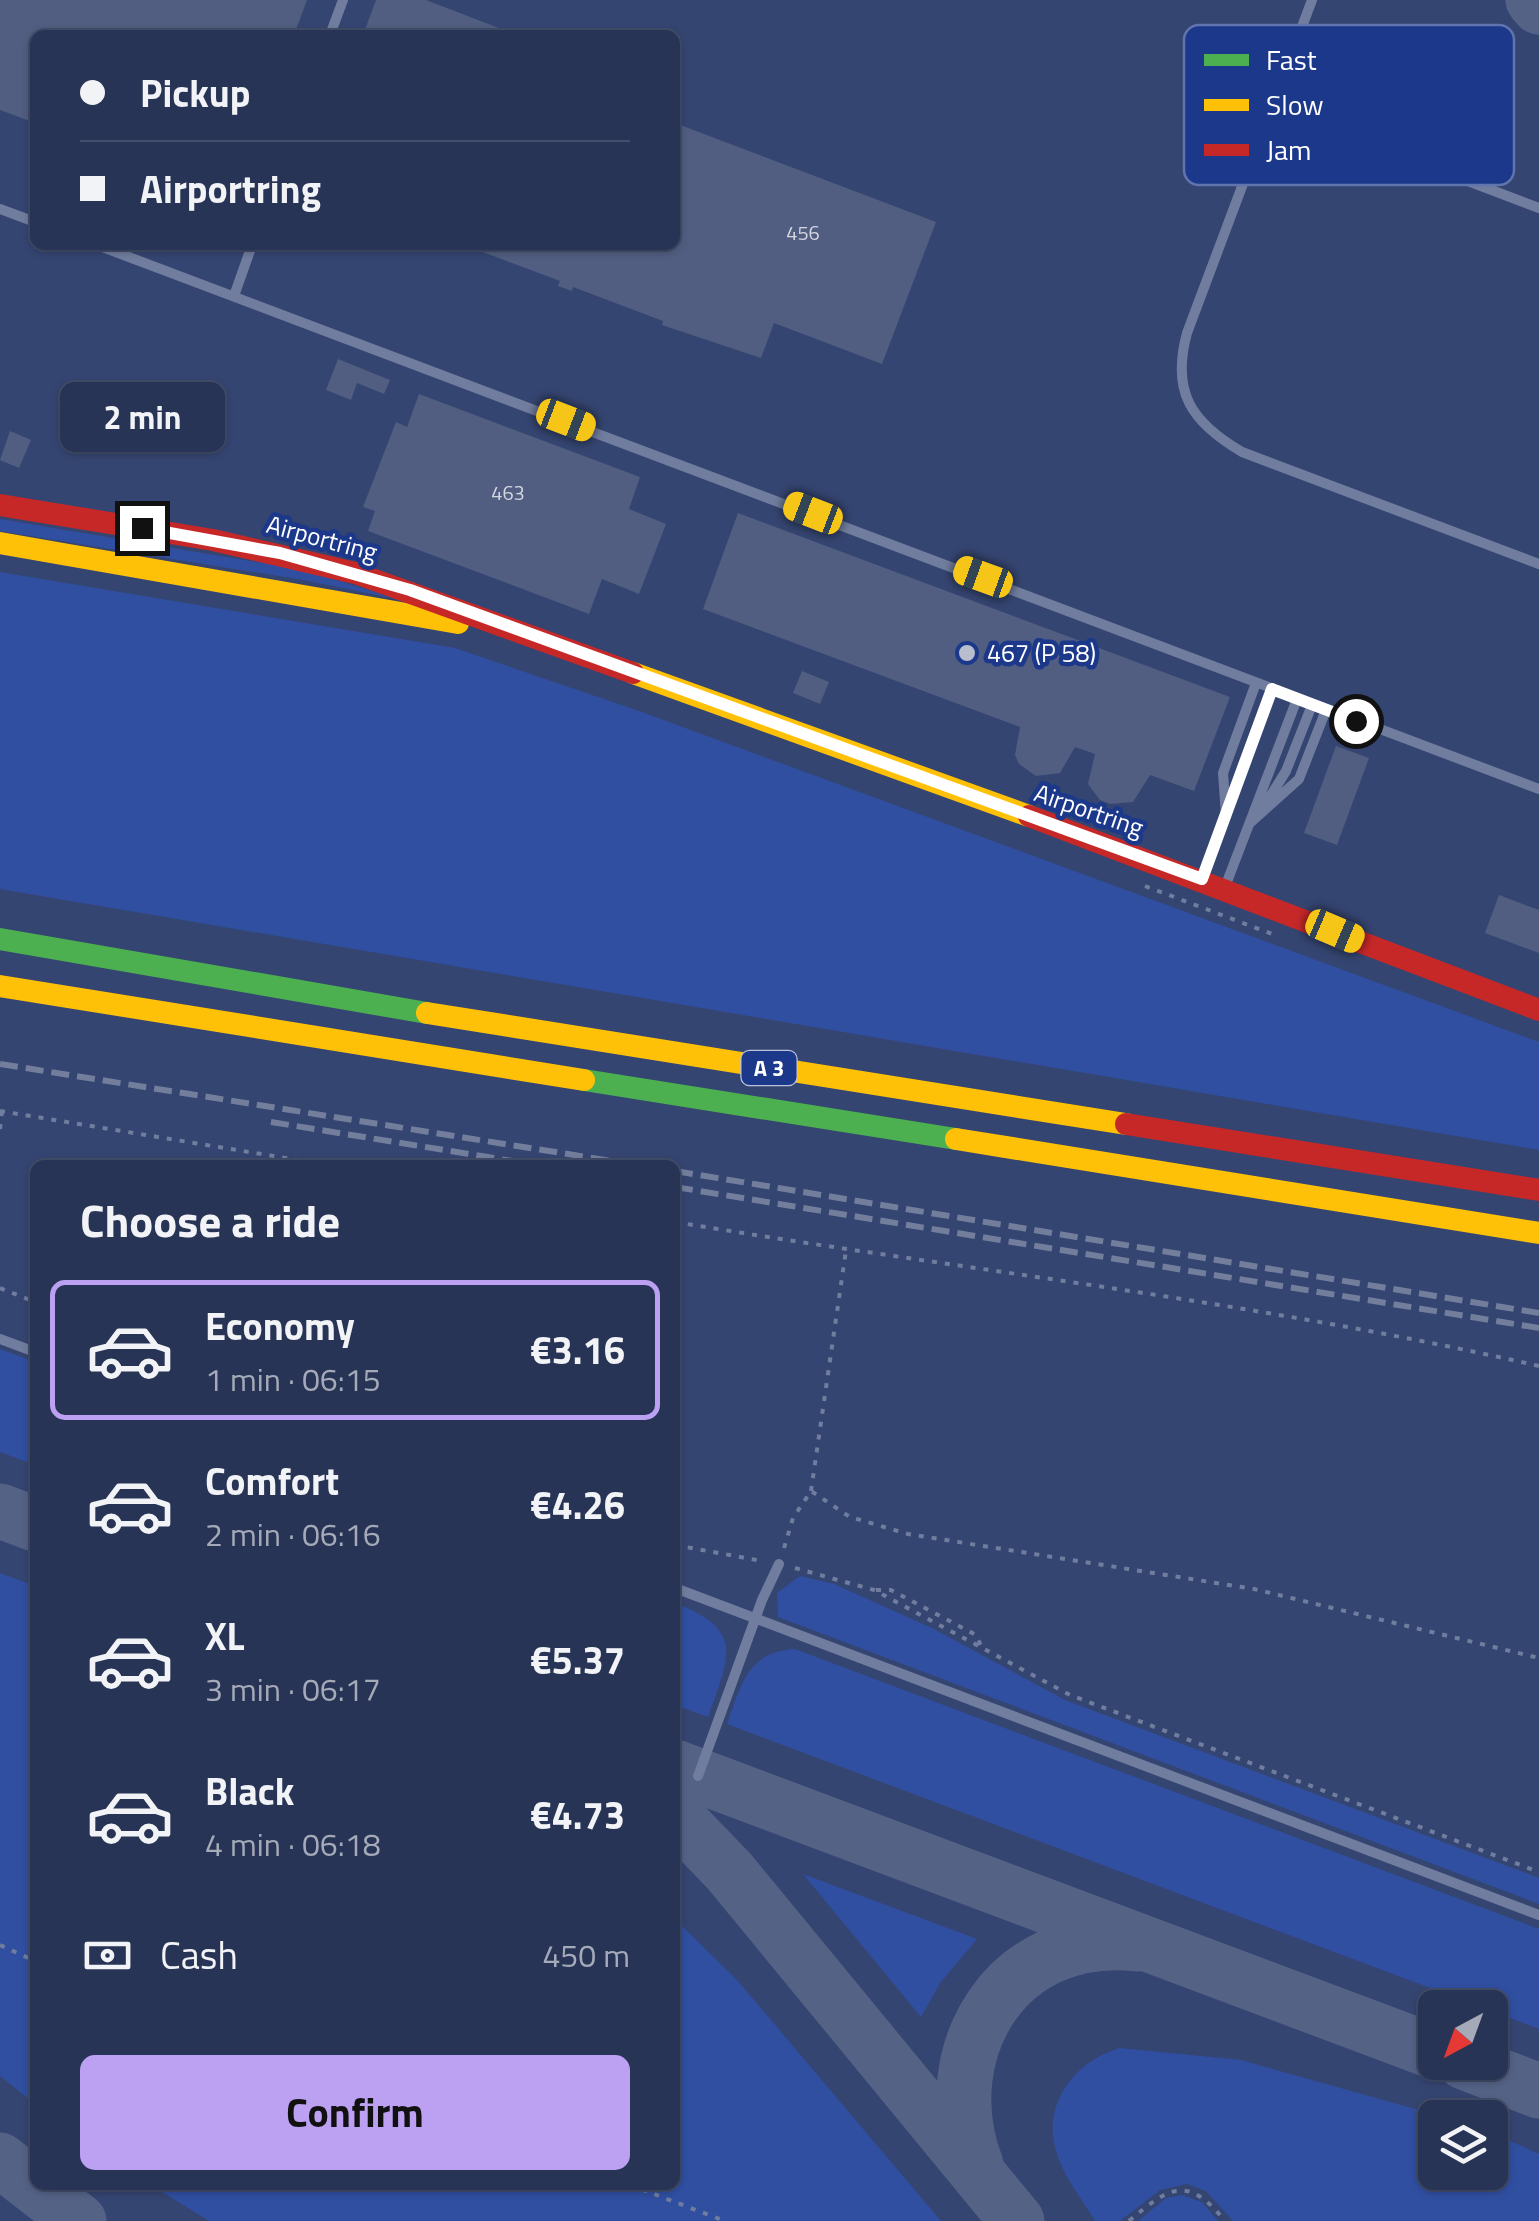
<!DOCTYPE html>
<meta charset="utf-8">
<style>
:root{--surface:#283455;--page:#343f5f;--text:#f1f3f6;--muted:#a5aab9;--line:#444f6c;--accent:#bca0f2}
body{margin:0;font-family:"Titillium Web",sans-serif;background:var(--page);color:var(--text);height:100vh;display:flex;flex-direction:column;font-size:38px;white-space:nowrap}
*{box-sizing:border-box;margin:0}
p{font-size:32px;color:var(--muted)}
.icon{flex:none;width:55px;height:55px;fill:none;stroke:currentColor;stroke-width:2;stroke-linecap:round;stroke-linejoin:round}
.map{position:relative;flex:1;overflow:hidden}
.side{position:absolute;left:30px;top:1160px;width:650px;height:1030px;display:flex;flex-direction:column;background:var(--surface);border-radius:15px;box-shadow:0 2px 8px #0004,0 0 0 2px var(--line)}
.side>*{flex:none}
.top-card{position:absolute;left:30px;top:30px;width:650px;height:220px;border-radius:15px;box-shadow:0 2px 8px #0004,0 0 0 2px var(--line);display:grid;align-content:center;height:220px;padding:0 50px;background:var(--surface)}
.needle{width:65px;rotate:221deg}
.fabs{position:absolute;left:1418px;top:1990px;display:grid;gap:20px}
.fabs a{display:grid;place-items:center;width:90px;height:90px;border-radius:15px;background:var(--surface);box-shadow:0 2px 8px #0004,0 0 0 2px var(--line);font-size:50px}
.end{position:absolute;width:45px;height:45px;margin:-22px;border:12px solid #fff;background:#111;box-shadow:0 0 0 5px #111}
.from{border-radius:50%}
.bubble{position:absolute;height:70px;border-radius:15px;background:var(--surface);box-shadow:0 2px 8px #0004,0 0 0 2px var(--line);font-size:32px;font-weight:700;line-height:70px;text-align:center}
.car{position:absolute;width:30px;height:60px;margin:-30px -15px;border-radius:12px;box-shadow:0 0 8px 2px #0007;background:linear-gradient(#f5c518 24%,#345 0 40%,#f5c518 0 76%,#345 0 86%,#f5c518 0)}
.top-card b{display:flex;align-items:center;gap:35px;height:95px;font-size:38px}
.top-card b+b{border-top:2px solid var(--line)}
.top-card i{width:25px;height:25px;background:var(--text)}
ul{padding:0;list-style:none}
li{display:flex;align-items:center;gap:30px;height:140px;margin:0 20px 15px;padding:0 30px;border:5px solid transparent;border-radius:15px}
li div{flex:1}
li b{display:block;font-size:38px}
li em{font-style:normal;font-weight:700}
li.current{border-color:var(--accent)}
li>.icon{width:90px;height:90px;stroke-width:1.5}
h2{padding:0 50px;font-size:45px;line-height:120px}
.pay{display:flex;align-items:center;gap:25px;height:110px;padding:0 50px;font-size:38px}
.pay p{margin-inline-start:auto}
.button{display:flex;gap:20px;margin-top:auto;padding:20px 50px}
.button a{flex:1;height:115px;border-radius:15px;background:var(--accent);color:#111;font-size:40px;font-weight:700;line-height:115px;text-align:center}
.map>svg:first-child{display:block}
.green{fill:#304fa1}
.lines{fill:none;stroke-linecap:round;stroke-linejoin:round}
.taxiway{stroke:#546286;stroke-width:55}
.building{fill:#515e81}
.path{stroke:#717d9e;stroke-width:4;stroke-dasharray:5 8;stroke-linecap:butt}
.lane{stroke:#717d9e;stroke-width:10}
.fast{stroke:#4caf50;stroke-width:22}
.slow{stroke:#ffc107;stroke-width:22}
.jam{stroke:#c62828;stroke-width:22}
.rail{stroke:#727e9c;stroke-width:6;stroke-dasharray:18 8;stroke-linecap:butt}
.route{stroke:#fff;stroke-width:12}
.poi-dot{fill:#b8becd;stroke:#1c388a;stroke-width:4}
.labels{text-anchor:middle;stroke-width:9;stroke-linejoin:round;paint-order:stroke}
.number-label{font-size:20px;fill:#d4d7e0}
.shield{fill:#1c388a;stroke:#bbc3dc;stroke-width:2.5}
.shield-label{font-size:22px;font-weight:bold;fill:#fff}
.street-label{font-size:25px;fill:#fff;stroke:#1c388a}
.poi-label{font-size:25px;fill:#fff;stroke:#1c388a;text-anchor:start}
.key{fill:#1c388a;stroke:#6074ad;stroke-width:2.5}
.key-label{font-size:28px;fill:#fff}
</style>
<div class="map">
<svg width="1539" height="2221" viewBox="0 0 1539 2221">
<rect width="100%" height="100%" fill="#354571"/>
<path class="green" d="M0,519L304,570L401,600L303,580L0,531Z
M0,572L455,648L642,712L1539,1042V1150L0,889Z
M0,1349L35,1362V1465L0,1452Z
M0,1573L35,1586V2104L0,2076Z
M800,1576L834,1584L932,1628L1065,1700L1539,1878V1904L778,1617L777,1593Z
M675,1603C746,1630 729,1657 708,1717L675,1705Z
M795,1649L1539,1929V2029L727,1724C741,1685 748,1651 795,1649Z
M803,1874L977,1939L940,1983L921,2017Z
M675,1919L738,1981L941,2221H209L151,2185H675Z
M1120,2048L1241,2060L1444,2117L1435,2118V2172H1490L1493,2133L1539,2154V2221H1233L1206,2191L1187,2184L1160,2190L1120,2221H1095C1082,2199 1063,2176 1056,2151C1042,2103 1075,2061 1120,2048Z
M1182,2195L1202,2202L1218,2221H1138L1166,2198Z"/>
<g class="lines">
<path class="taxiway" d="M1533,0L1539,7
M0,1511L35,1524
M675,1767L1435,2052
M675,1815L729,1871L1017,2221
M1464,2062L1539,2091
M0,2160L79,2221
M976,2165C933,2050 1008,1929 1137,1944"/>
</g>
<path class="building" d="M0,0H307L294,35H35V123L0,110Z
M376,0H426L504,30L502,35H363Z
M675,123L936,222L882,364L774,323L761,358L662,325L663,321L573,287L572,291L558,286L560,281L480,251L482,245H675Z
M338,359L390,380L384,394L357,383L351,400L326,390Z
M419,394L640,477L629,509L666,524L639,594L602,579L589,614L368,531L375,511L363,507L396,422L407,427Z
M10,431L31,440L19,468L0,460Z
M738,513L1230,697L1194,791L1150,775L1133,802L1110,804L1100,800L1088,784L1095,754L1075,747L1060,773L1036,776L1019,764L1015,755L1020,727L703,609Z
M802,671L829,682L820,704L793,693Z
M1336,746L1369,758L1337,845L1304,833Z
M1499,895L1539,910V953L1485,933Z"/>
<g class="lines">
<path class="path" d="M1145,886L1272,934
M0,1111L328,1165
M0,1129L2,1111
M675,1222C963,1270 1254,1301 1539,1366
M0,1288L35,1302
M811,1491L846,1250
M675,1545L762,1561
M784,1548L793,1518L811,1491L850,1517L908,1534L1254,1589L1539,1658
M795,1568L874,1590L1070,1695L1539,1872
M876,1590H891L976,1635L982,1648
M0,1945L35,1961
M630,2185L725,2221
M1129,2221C1170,2186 1188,2175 1225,2221"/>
<path class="lane" d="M1312,0L1187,333C1171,392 1191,422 1242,452L1539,564
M330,35L343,0
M1273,107L1539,208
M0,209L35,222
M97,245L1539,789
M234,296L252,245
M1263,808L1286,771L1312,705
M1226,815L1223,773L1256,683
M1250,823L1299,779L1326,710
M1203,876L1272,689
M1225,887L1297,699
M0,1339L35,1352
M675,1588L1539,1915
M698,1776L762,1600L779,1564"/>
<path class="fast" d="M0,939L427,1013
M584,1080L956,1139"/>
<path class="slow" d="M0,543L458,623
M633,673L1029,816
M0,986L584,1080
M427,1013L1126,1124
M956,1139L1539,1233"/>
<path class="jam" d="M0,505L213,540L355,573L633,673
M1029,816L1539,1010
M1126,1124L1539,1190"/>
<path class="rail" d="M0,1064L637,1165
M271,1122L537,1165
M675,1171L1539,1313
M675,1187L1539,1328"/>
</g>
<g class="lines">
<path class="route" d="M142,528L280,553L410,590L1202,879L1272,689L1356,721"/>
</g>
<circle class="poi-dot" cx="967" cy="653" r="10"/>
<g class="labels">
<g class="number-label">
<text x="803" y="240">456</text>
<text x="508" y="500">463</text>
</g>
<rect class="shield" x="741.5" y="1051" width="55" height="34" rx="8"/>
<g class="shield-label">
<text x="769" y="1076">A 3</text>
</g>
<g class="street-label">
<text transform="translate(322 538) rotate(15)" y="9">Airportring</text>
<text transform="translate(1089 810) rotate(19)" y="9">Airportring</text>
</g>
<g class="poi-label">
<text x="987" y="662">467 (P 58)</text>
</g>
</g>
<rect x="1184" y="25" width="330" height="160" rx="15" class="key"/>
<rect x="1204" y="54" width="45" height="12" fill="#4caf50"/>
<rect x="1204" y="99" width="45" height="12" fill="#ffc107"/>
<rect x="1204" y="144" width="45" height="12" fill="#c62828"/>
<g class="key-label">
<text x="1266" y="70">Fast</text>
<text x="1266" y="115">Slow</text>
<text x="1266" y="160">Jam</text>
</g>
</svg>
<div class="fabs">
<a><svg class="needle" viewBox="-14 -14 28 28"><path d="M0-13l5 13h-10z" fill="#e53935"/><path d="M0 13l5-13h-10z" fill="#a5aab9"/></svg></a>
<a><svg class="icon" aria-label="layers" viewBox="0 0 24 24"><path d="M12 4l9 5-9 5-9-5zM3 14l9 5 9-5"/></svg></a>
</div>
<i class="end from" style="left:1356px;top:721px"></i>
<i class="end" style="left:142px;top:528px"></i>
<div class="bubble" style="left:60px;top:382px;width:165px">2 min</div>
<i class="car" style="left:566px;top:420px;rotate:111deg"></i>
<i class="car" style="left:813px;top:513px;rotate:291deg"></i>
<i class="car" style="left:983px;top:577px;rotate:290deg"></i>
<i class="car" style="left:1335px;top:931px;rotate:113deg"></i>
<div class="top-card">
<b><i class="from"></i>Pickup</b>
<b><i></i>Airportring</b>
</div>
<section class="side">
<h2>Choose a ride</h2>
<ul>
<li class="current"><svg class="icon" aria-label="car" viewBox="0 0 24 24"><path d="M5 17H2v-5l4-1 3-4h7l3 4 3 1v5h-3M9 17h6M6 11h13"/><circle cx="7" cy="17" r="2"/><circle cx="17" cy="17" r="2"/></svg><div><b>Economy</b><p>1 min · 06:15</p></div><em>€3.16</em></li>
<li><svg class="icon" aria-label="car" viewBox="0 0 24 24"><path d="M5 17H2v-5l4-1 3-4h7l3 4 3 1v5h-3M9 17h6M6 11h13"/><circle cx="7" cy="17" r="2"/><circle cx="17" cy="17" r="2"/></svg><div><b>Comfort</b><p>2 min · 06:16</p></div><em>€4.26</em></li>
<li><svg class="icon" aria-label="car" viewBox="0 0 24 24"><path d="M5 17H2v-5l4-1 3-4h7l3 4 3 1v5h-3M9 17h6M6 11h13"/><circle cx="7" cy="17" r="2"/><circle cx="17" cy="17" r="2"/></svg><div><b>XL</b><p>3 min · 06:17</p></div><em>€5.37</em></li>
<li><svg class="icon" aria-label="car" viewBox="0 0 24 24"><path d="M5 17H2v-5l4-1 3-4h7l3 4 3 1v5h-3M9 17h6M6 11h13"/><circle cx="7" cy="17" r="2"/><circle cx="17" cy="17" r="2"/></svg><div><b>Black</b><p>4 min · 06:18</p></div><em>€4.73</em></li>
</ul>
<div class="pay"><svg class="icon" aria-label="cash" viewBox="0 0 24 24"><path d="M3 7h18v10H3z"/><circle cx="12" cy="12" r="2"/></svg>Cash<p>450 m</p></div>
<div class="button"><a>Confirm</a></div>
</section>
</div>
